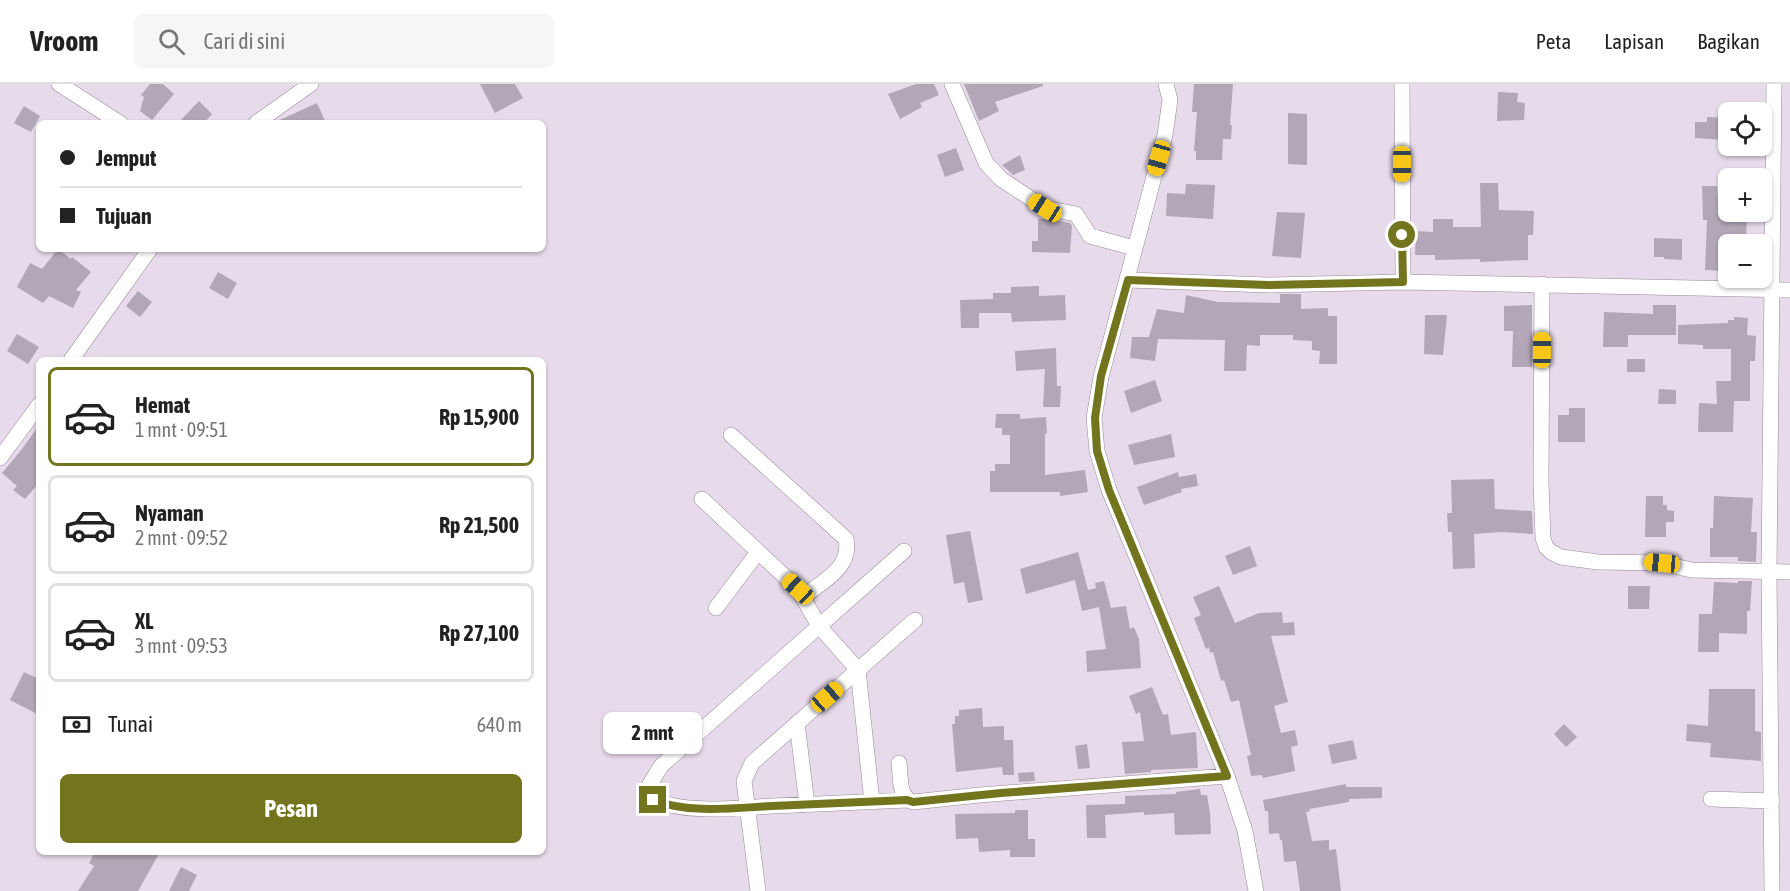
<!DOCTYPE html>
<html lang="id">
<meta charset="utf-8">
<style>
:root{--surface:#fff;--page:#f6f6f6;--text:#222;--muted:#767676;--line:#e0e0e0;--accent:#72751d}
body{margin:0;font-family:"Asap Condensed",sans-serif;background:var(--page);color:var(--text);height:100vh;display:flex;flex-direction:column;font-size:22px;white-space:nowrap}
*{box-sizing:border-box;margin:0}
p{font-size:20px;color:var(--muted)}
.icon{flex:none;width:33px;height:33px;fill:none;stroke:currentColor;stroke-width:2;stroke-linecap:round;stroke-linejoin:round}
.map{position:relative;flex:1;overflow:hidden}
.panel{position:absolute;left:36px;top:273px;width:510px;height:498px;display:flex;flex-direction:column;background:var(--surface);border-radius:9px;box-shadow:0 2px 4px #0004}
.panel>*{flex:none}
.guide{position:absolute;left:36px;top:36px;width:510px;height:132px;border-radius:9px;box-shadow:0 2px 4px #0004;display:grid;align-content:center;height:132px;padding:0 24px;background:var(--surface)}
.controls{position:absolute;left:1718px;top:18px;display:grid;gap:12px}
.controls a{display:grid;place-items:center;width:54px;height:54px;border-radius:9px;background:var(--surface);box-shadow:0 2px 4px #0004;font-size:30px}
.end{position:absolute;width:27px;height:27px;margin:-14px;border:8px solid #72751d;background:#fff;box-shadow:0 0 0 3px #fff}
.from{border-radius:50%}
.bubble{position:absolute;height:42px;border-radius:9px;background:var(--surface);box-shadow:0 2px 4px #0004;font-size:20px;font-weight:700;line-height:42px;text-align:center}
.car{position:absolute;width:18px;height:36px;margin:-18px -9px;border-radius:8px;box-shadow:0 0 4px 2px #0007;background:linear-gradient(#f5c518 24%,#345 0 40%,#f5c518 0 76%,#345 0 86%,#f5c518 0)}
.guide b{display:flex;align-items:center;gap:21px;height:57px;font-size:22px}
.guide b+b{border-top:2px solid var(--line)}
.guide i{width:15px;height:15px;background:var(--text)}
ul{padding:10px 0 0;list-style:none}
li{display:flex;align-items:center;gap:18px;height:99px;margin:0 12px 9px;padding:0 12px;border:3px solid var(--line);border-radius:9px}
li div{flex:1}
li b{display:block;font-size:22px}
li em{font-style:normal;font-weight:700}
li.current{border-color:var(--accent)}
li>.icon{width:54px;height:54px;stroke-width:1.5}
.pay{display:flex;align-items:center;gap:15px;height:66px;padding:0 24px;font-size:22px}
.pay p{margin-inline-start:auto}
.action{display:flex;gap:12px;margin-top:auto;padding:12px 24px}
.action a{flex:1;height:69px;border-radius:9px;background:var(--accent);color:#fff;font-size:24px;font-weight:700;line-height:69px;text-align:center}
header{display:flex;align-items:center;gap:36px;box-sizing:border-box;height:84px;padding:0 30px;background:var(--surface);border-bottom:2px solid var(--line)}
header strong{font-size:28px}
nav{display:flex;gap:33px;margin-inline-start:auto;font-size:21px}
.search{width:420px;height:54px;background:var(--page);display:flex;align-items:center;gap:15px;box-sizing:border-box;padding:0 21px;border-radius:9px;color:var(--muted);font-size:22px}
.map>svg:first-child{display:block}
.building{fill:#b3a6b6}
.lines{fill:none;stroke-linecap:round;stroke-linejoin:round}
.minor-casing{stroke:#958998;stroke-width:16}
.minor{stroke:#fff;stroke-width:15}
.route{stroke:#72751d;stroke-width:8}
</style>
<header>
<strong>Vroom</strong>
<div class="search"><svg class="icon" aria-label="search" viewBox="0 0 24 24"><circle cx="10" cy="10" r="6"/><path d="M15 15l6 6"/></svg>Cari di sini</div>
<nav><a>Peta</a><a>Lapisan</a><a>Bagikan</a></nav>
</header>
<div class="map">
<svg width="1790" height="807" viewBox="0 0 1790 807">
<rect width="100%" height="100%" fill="#e7daea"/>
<path class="building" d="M150,0H163L174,10L152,36L140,27L144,13L141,11Z
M480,0H515L523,14L495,29Z
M916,0H934L939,11L920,19L922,23L900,35L888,10Z
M964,0H1043V2L995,18L999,27L979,37Z
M1194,0H1233L1230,41H1232L1231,55H1223L1222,76H1196V67H1194L1197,28H1192Z
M1498,8L1518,9L1517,18L1525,19L1524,36L1497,37Z
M199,17L212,30L204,39H178Z
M317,19L326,39H273Z
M24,22L40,32L31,48L14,39Z
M1288,29L1307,30V81L1288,80Z
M1707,33L1727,34L1726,56L1695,54V38H1707Z
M956,64L964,86L945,93L937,71Z
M1020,71L1025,86L1013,91L1002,81Z
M1480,99H1498L1499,126L1534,127L1533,151H1528V176L1480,178V175L1435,176V171H1415L1416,147L1433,148V135H1453V143H1481Z
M1186,100L1215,101L1213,135L1166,132L1167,109L1185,110Z
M1702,102H1717L1718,116H1728V128H1747L1746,160H1728V175H1725V187L1705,186L1707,136H1703Z
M1277,128L1305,129L1301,174L1272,172Z
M1038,135H1052L1070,139L1072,142L1070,169L1032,168V157H1038Z
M1654,154L1682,155V176L1664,175V173H1654Z
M58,165L71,175L72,173L91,188L76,206L81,208L73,224L49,212L43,219L17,203L30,179L42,185Z
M218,188L237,199L228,215L209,204Z
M1039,202V212L1065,211L1066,236L1012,238L1011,229H979V244H961L960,216L993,215V209H1011V203Z
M138,207L152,218L140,233L126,222Z
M1280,210H1301V225L1328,224V232H1337V280H1319L1320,267L1312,266V257L1293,256V251H1260V262L1247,261L1246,287H1224L1225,256L1158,255L1155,277L1130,274L1132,253H1149L1157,225L1184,229L1186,211L1218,218L1280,219Z
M1532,221V283H1512L1513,247H1504V222Z
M1653,221H1676V251H1628V263H1603L1604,228L1653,230Z
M1425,231H1447L1443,271L1424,270Z
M1734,233L1748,234L1747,251L1756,252L1755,277H1750V317H1734L1733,348H1698L1699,319L1717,320L1716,297H1731V265H1703V261L1678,260V241L1728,239V236H1734Z
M17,250L39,263L28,280L7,267Z
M1056,264L1057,302H1061L1060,323H1043L1045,285L1016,287L1015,267Z
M1627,275H1645V288H1627Z
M1155,296L1162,317L1131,329L1124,307Z
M1659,305L1676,306V320H1658Z
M1569,324H1585V358H1558V331H1569Z
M996,330H1020V335L1046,333L1047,349L1045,350V391L1085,386L1088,408L1060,412V408H990V387H995V380H1010V351H1002V344H995Z
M39,341V399L25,415L13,406L17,402L2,389L22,365Z
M1171,350L1175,373L1134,381L1128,361Z
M1178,388L1179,393L1196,390L1198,402L1181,405L1182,408L1144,421L1137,403Z
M1494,395L1495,425L1532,427L1533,450L1501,448L1474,450L1475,484L1453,485L1452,448H1448L1447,429H1452L1451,396Z
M1646,412H1663V421H1667V426L1674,427V438H1666V453H1645Z
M1714,412L1753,414L1751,448H1757L1756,478L1738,477V473H1710V444H1713Z
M970,447L983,516L968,519L964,498L954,500L946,451Z
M1250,462L1257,482L1233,491L1225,472Z
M1078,468L1088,506L1096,504L1095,499L1104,497L1111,524L1126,522L1130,545L1134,543L1139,555L1141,584L1087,588L1086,567L1106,565L1099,523L1082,527L1075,496L1026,510L1020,485Z
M1738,497H1752L1750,527H1747V550L1719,549V568H1698L1699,530H1712L1714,498L1738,499Z
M1219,502L1235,539L1259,529L1282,528L1283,539L1294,538L1295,551L1271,552L1288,618L1274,622L1281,649L1295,646L1298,661L1291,663L1295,687L1263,694L1262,691L1251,692L1247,672L1251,671L1239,616L1231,618L1224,596L1221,597L1213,568L1210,569L1209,563L1206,565L1194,534L1201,531L1193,513Z
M1628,502H1650L1649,525H1628Z
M24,588L39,595V631L10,616Z
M1152,603L1163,631L1168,630L1171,651L1196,648L1198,684L1151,686V688L1125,690L1122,658L1144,657L1140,628L1136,630L1129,612Z
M1709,605H1755V647L1761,648V677L1710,673L1711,659L1686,657L1687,640L1708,642Z
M982,624L983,643L1004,642V656H1013L1014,691H1003L1002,683L956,688L952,640H955V632H959V626Z
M1564,640L1577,653L1566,663L1554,650Z
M1353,656L1357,675L1332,680L1328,661Z
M1087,660L1090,684L1078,685L1075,662Z
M1034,688L1035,697L1019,698L1018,689Z
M1346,700V703H1382V714L1349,715V718L1309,725L1310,727L1306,728L1312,757L1329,756V766L1336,765L1341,807H1300L1296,777L1284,778L1282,756H1280L1279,749L1269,750L1268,727H1265L1263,716Z
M1200,705L1201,711H1207L1210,729L1211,750L1175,751L1174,729L1144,731V728L1105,731L1106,754H1087L1086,721L1125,720V712L1176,710V708Z
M1015,726H1028V755H1035V773H1010V766L979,768L978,754L956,755L955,730L1015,729Z
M95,768H160L138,807H78L94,782L89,779Z
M181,783L197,791L189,807H169Z"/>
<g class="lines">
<g class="minor-casing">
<path id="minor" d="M59,0L120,39
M952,0L986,79L1001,95L1045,124L1076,130L1090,152L1134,164
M1166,0L1170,16L1165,51L1101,293L1094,334L1097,367L1109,406L1227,692L1245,747L1256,807
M1402,0L1403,198
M256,39L311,0
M1128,196L1268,201L1403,198L1790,206
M1542,200L1541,398L1543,454L1546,463L1551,468L1561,473L1598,478L1662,479L1691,486L1790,488
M71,276L150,165
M731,351L846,455C852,484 823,497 803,513
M0,374L39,321
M702,415L798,505L819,542L858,586L872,718
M904,467L661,682L650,700L653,716C689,730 734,724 773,722C817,720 862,718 907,716
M716,524L758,468
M797,639L807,721
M899,679C901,693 898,713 913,718L980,711L1227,692
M1711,715L1772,717
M758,807L744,697L752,679L915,536
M1772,807L1769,488L1774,0"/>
</g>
<use href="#minor" class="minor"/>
</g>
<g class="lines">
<path class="route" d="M653,716C689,730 734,724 772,722C817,720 862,718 907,716L913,718L1001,709L1227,692L1109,406L1097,367L1095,334L1101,292L1128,196L1268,201L1403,198L1402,151"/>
</g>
</svg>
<div class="controls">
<a><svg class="icon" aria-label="locate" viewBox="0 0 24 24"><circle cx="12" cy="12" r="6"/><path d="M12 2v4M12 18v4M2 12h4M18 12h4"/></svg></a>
<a>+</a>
<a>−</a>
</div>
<i class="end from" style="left:1402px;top:151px"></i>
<i class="end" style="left:653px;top:716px"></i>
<div class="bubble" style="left:603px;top:628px;width:99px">2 mnt</div>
<i class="car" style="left:1159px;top:74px;rotate:196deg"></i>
<i class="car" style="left:1402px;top:80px;rotate:180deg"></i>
<i class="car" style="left:1045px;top:124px;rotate:302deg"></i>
<i class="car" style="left:1542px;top:266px;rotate:0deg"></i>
<i class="car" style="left:1662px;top:479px;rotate:275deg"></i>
<i class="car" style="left:798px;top:505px;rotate:313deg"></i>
<i class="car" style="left:827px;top:613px;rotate:49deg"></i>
<div class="guide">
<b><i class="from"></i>Jemput</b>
<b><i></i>Tujuan</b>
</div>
<section class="panel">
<ul>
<li class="current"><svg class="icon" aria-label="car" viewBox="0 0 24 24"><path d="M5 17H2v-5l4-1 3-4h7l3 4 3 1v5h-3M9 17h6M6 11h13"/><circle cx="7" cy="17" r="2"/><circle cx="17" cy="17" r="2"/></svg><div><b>Hemat</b><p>1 mnt · 09:51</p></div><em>Rp 15,900</em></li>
<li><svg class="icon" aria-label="car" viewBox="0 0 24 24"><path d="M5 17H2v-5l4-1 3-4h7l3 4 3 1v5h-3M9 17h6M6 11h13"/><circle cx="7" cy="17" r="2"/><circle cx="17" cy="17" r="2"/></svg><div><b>Nyaman</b><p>2 mnt · 09:52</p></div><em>Rp 21,500</em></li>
<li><svg class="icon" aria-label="car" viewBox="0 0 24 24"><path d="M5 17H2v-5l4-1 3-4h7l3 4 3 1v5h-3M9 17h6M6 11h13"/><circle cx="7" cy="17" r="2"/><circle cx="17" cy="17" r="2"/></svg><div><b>XL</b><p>3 mnt · 09:53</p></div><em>Rp 27,100</em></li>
</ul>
<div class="pay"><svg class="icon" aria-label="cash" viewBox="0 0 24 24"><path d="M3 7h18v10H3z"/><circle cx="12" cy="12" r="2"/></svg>Tunai<p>640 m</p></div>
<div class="action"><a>Pesan</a></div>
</section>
</div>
